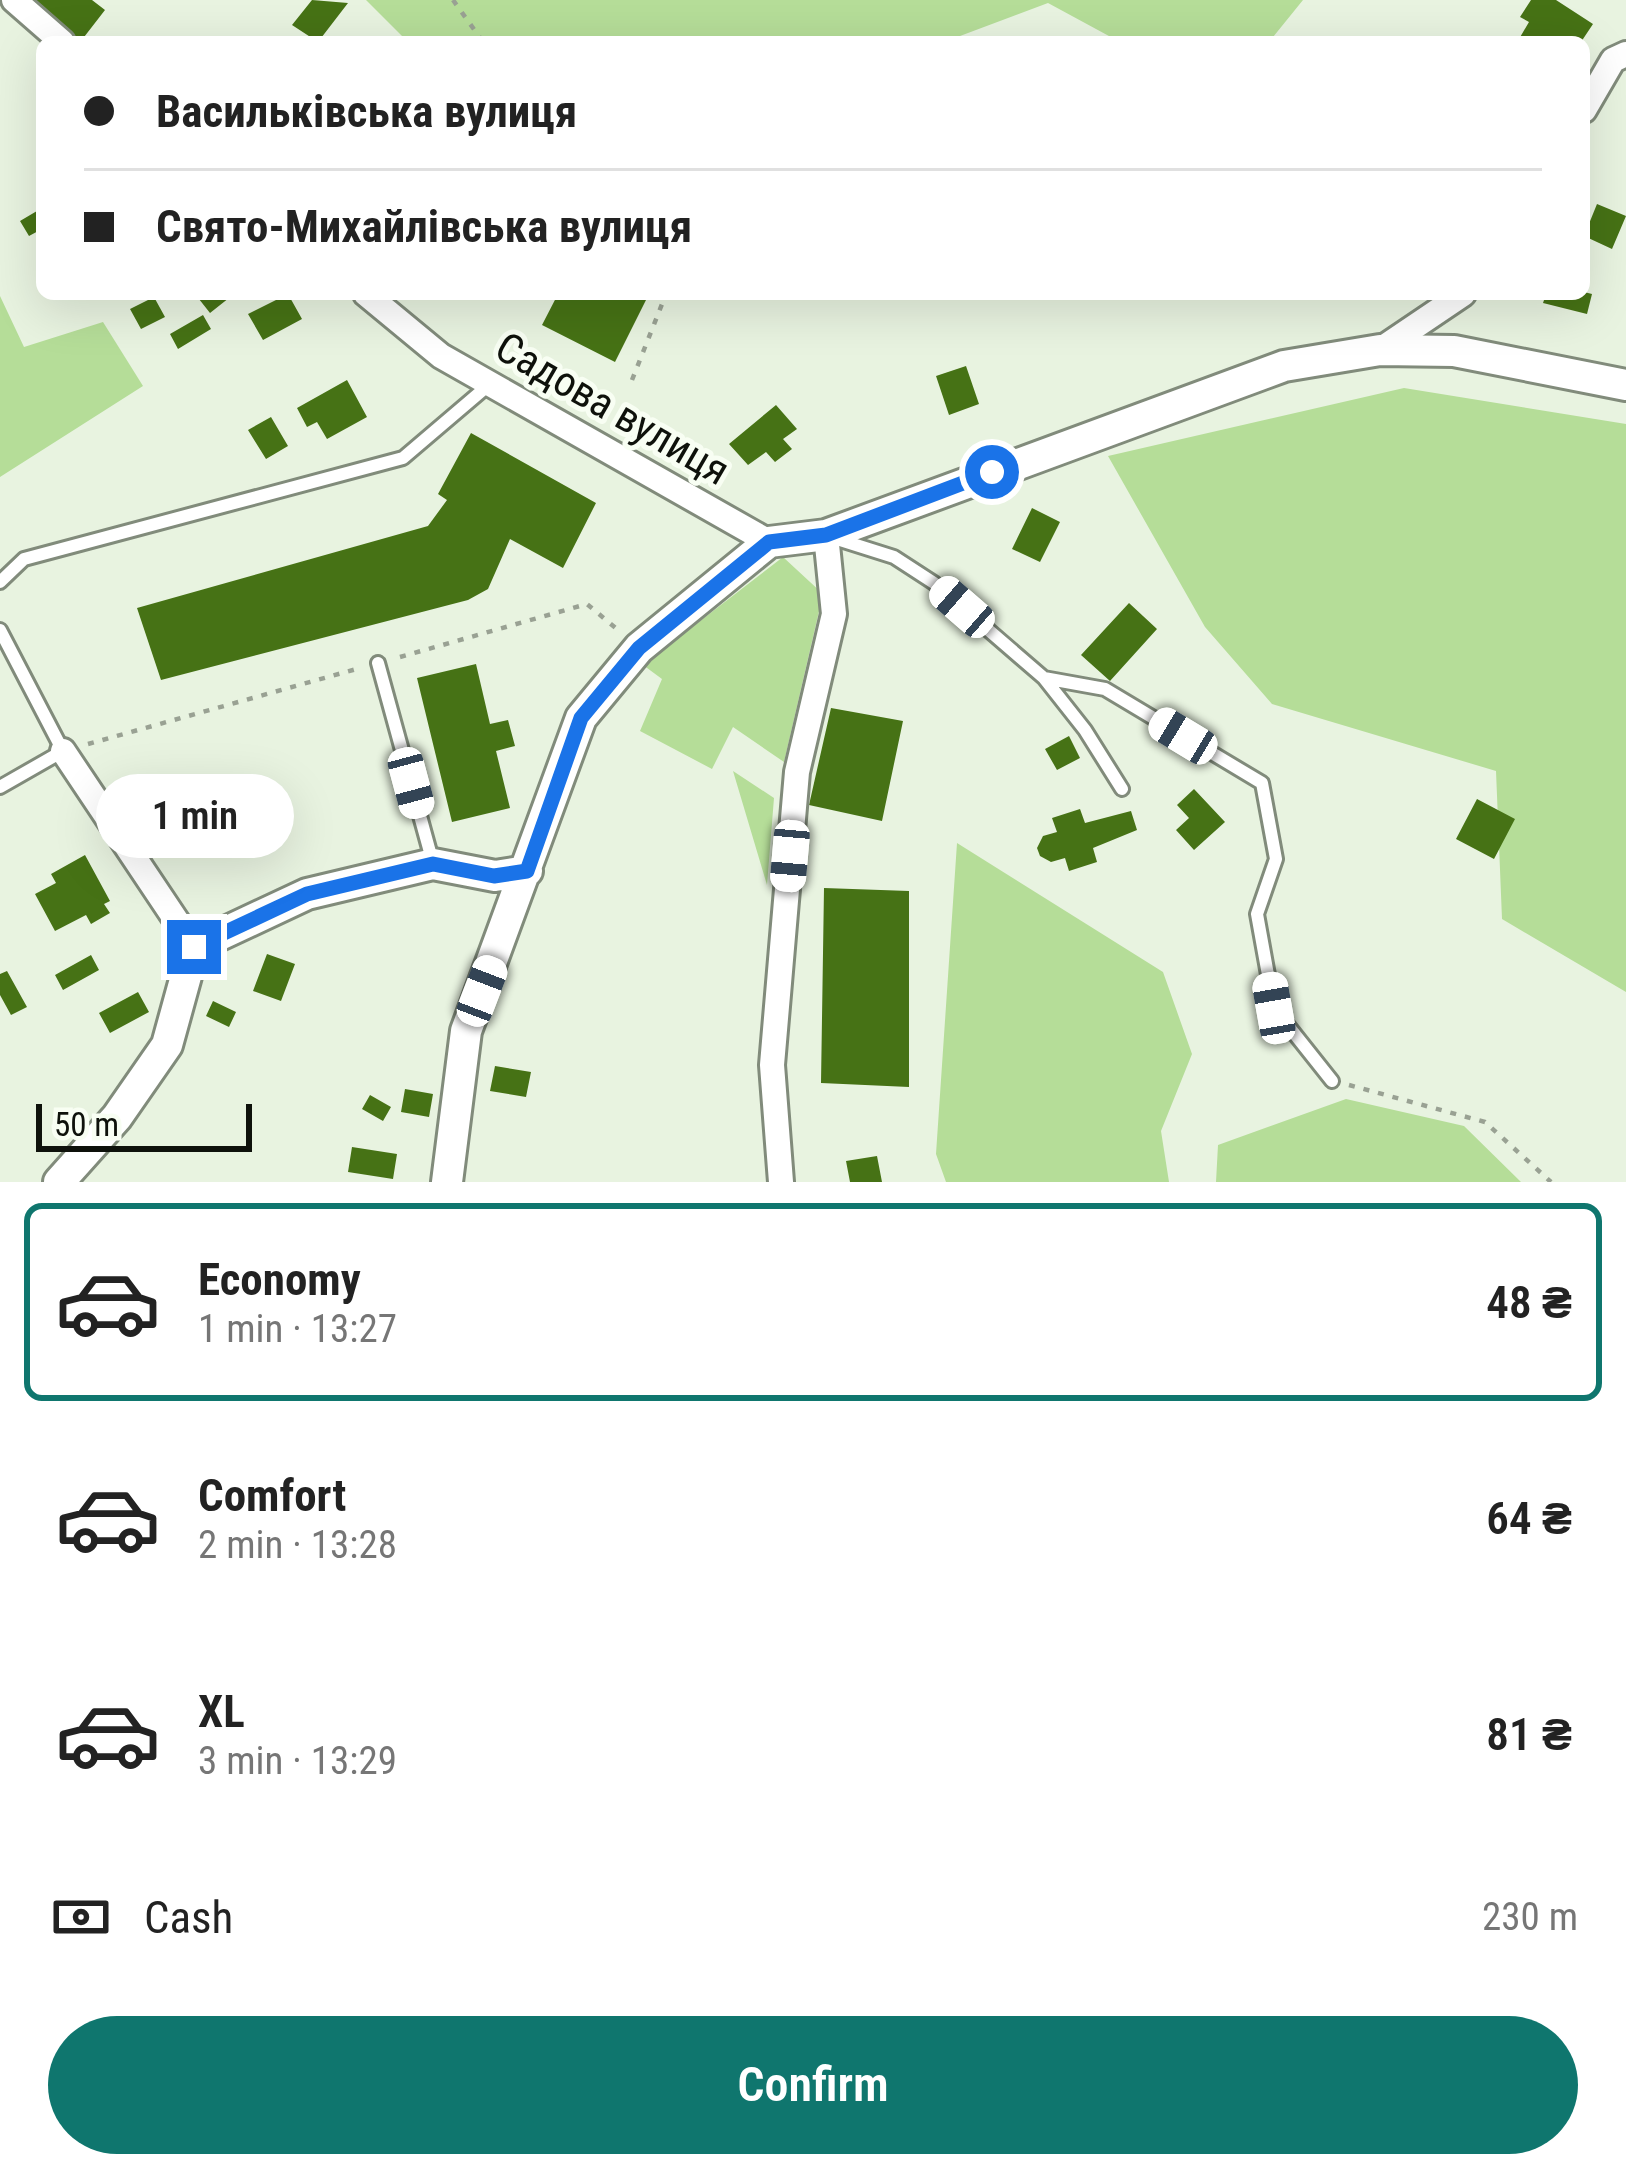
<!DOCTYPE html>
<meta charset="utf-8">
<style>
:root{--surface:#fff;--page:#f2f2f2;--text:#222;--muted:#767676;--line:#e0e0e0;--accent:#0f766e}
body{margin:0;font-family:"Roboto Condensed",sans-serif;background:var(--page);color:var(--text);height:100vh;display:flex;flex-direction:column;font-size:45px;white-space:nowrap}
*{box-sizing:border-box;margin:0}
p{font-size:39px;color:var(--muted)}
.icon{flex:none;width:66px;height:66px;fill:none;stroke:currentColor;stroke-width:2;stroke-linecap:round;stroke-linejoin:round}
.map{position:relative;height:1182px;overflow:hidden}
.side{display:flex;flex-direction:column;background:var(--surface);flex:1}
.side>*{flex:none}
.banner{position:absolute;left:36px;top:36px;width:1554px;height:264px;border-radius:18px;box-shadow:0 12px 48px #0002;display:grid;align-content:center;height:264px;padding:0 48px;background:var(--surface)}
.scale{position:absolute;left:36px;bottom:30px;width:216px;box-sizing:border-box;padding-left:12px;border:6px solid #0e110b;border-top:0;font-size:33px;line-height:42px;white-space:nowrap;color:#0e110b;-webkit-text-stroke:9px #f8fef3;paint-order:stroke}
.end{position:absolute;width:54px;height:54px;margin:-27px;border:15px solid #1a73e8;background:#fff;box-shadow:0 0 0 6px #fff}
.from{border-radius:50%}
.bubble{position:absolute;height:84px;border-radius:42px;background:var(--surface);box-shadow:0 12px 48px #0002;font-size:39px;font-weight:600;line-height:84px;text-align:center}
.car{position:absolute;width:36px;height:72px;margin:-36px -18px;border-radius:15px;box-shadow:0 0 9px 3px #0007;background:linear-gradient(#fff 24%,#345 0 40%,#fff 0 76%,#345 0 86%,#fff 0)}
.banner b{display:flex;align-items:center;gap:42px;height:114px;font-size:45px}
.banner b+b{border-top:3px solid var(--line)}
.banner i{width:30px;height:30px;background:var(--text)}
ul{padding:21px 0 0;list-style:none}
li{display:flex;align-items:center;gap:36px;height:198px;margin:0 24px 18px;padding:0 24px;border:6px solid transparent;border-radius:18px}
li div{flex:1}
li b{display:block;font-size:45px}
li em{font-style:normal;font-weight:600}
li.current{border-color:var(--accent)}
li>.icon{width:108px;height:108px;stroke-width:1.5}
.pay{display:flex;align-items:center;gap:30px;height:132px;padding:0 48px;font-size:45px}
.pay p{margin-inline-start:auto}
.cta{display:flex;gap:24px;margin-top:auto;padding:24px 48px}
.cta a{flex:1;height:138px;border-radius:72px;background:var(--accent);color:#fff;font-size:48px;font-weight:600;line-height:138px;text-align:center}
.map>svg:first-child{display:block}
.green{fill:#b5dd98}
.building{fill:#467215}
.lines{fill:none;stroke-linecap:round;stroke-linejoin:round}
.service-casing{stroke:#818b7b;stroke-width:18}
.minor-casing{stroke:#818b7b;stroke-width:30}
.tertiary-casing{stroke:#818b7b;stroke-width:36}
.path{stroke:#99a193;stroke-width:4.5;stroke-dasharray:6 9;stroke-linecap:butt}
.service{stroke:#fff;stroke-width:12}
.minor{stroke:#fff;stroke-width:24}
.tertiary{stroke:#fff;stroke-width:30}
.route{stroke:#1a73e8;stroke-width:15}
.labels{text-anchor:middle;stroke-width:10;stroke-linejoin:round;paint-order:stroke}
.street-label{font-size:42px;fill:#0e110b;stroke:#f8fef3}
</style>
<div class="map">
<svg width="1626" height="1182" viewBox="0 0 1626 1182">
<rect width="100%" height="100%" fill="#e8f3e0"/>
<path class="green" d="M366,0H1303L1269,42H1120L1048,3L944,42H408Z
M0,296L24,347L103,322L143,386L0,477Z
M1404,388L1626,424V992L1502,919L1496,771L1272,704L1205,627L1108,456Z
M783,557L823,594L784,762L733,727L712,769L640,731L662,679L643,665Z
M733,771L774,798L767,885Z
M957,843L1163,972L1192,1054L1161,1131L1169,1182H946L936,1154Z
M1346,1099L1464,1126L1521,1182H1216L1218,1145Z"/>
<path class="building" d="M29,0H92L105,10L81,41Z
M312,0L348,3L318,42L292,25Z
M1531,0H1556L1593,24L1581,42L1558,38L1556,42H1524L1519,39L1529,22L1520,17Z
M1597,204L1626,216L1612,249L1584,236Z
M42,208V229L29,236L20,221Z
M1584,292L1592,294L1587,314L1543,303L1546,294Z
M195,294H234L210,313Z
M288,294L302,319L263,340L248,314Z
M558,294H649L615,362L542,325Z
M154,297L165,317L141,329L130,309Z
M203,315L211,329L178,349L170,334Z
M966,366L979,404L949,415L936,376Z
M347,380L367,417L327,439L317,422L307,427L297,408Z
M776,405L797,429L783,439L792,449L775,462L766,452L748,465L729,444Z
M271,417L288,446L266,459L248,430Z
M471,433L596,503L563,568L510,539L488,589L468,600L161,680L137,608L428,526L447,500L438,494Z
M1032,508L1060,522L1040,562L1012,549Z
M1129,603L1157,629L1110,681L1081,655Z
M476,664L490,724L508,720L515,746L496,751L510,808L452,822L417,678Z
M831,708L903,721L882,821L809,805Z
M1069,736L1080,758L1057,770L1045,749Z
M1194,789L1225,822L1194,850L1176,830L1189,818L1177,805Z
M1477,799L1515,819L1494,859L1456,839Z
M1080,809L1085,823L1131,811L1137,830L1093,848L1097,862L1069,871L1065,858L1051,862L1040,856L1037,848L1043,836L1057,832L1052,818Z
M85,855L110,901L104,904L110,913L91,924L86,915L55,931L35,894L56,883L51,874Z
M824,888L909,891V1087L821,1083Z
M267,954L295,964L281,1001L253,991Z
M91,955L99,970L63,990L55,975Z
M7,971L27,1007L11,1015L0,995V974Z
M138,992L149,1012L110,1033L99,1013Z
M213,1001L236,1012L229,1027L206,1016Z
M495,1066L531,1072L526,1097L490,1091Z
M405,1089L433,1094L429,1117L401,1112Z
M370,1095L391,1107L383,1121L362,1109Z
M352,1147L397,1154L393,1179L348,1172Z
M877,1156L882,1182H850L846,1161Z"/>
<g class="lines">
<g class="service-casing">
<path id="service" d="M837,539L894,557L934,583L1044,678L1085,730L1122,789
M0,582L24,559L403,458L491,383
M0,630L63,751L0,787
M378,663L433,863
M1044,678L1105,689L1262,783L1276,859L1257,914L1274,1008L1332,1081"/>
</g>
<g class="minor-casing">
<path id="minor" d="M14,0L62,42
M1584,110L1613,60L1626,54
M366,294L441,356L769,542
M1380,350L1463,294
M63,751L194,947
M781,1182L772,1065L797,772L834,614L826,535"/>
</g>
<g class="tertiary-casing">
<path id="tertiary" d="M59,1182L117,1117L167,1045L194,947L307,894L433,864L495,876L527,871
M447,1182L466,1031L581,718L639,648L769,542L826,535L1284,366L1380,350L1454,351L1626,385"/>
</g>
<path class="path" d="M453,0L483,42
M632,380L666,294
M400,657L587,604L618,630
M88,744L360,668
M1349,1085L1485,1122L1551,1182"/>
<use href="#service" class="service"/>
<use href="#minor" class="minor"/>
<use href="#tertiary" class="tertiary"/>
</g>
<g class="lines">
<path class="route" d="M194,947L307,894L433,864L494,876L527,871L581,718L639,648L769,542L826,535L992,472"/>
</g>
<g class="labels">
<g class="street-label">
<text transform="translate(613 408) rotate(30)" y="15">Садова вулиця</text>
</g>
</g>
</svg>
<div class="scale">50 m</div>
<i class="end from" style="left:992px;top:472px"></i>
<i class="end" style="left:194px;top:947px"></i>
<div class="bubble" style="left:96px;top:774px;width:198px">1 min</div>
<i class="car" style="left:962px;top:607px;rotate:311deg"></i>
<i class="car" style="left:1183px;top:736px;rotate:301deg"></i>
<i class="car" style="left:411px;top:783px;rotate:165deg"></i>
<i class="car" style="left:790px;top:856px;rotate:185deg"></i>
<i class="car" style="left:482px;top:991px;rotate:21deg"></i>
<i class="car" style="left:1274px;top:1008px;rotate:350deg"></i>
<div class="banner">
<b><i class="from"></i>Васильківська вулиця</b>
<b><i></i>Свято-Михайлівська вулиця</b>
</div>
</div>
<section class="side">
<ul>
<li class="current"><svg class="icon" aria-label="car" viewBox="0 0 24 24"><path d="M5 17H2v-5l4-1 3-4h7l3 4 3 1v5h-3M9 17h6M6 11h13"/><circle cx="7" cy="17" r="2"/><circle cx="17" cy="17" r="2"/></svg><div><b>Economy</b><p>1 min · 13:27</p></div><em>48 ₴</em></li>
<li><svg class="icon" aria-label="car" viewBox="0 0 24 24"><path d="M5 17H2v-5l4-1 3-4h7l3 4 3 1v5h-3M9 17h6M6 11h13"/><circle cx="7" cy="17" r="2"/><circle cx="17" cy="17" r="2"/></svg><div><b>Comfort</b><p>2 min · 13:28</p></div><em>64 ₴</em></li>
<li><svg class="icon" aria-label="car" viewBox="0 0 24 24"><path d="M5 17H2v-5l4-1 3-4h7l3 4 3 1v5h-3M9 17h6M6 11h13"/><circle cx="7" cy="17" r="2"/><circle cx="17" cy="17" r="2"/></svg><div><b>XL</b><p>3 min · 13:29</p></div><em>81 ₴</em></li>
</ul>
<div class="pay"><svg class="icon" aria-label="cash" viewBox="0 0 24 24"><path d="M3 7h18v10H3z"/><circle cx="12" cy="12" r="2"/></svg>Cash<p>230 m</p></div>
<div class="cta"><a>Confirm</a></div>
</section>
